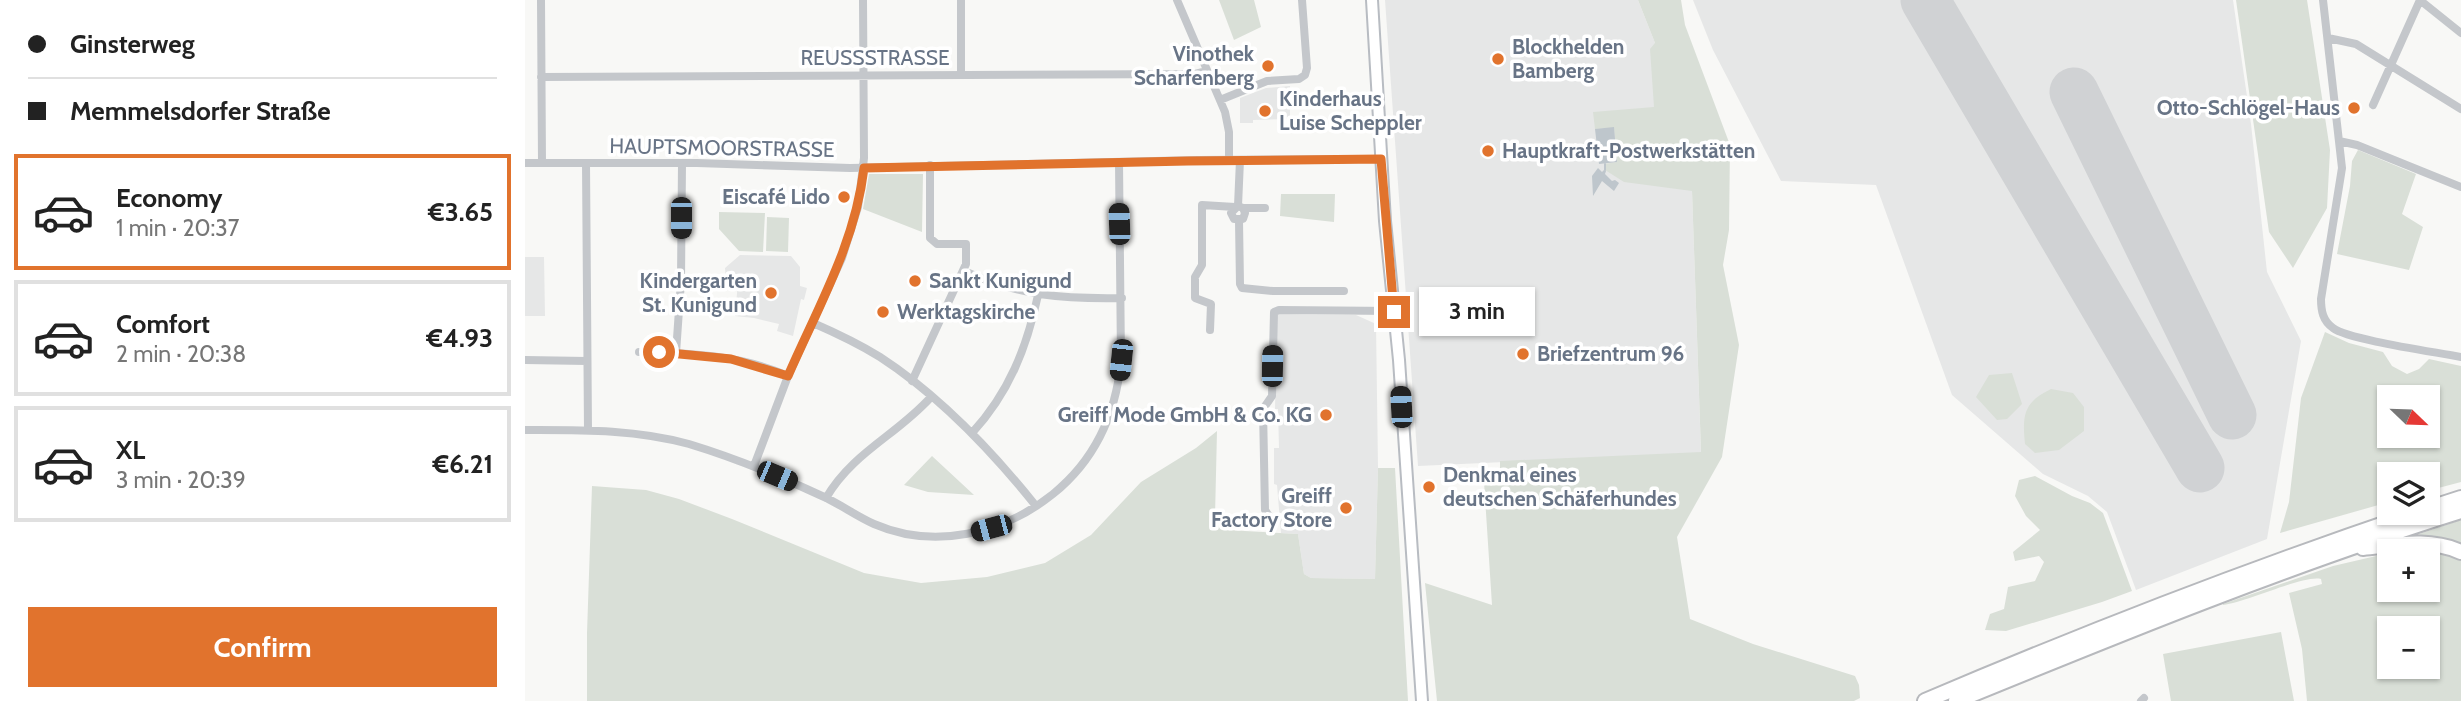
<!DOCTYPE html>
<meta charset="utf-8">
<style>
:root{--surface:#fff;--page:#f6f6f6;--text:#222;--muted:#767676;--line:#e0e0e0;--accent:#e1732d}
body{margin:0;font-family:Cabin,sans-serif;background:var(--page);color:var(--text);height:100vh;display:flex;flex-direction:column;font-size:26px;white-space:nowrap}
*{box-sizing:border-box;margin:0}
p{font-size:23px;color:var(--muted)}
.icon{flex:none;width:38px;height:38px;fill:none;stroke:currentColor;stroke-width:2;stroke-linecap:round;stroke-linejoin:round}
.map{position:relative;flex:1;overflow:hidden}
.side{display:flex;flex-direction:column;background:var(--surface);width:525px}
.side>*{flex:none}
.hud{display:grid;align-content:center;height:154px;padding:0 28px;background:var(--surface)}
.needle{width:46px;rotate:113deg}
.buttons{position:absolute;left:1852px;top:385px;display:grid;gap:14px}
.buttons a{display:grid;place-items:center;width:63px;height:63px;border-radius:0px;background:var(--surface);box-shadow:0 2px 5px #0004;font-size:35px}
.end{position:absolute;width:32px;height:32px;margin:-16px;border:9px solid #e1732d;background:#fff;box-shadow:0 0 0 4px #fff}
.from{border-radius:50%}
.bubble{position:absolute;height:49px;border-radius:0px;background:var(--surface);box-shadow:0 2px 5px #0004;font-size:23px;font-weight:700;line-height:49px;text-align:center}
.car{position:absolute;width:21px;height:42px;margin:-21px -10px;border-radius:9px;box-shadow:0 0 5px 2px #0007;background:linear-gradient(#222 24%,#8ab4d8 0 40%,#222 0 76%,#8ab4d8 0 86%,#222 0)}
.hud b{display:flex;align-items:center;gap:24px;height:66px;font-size:26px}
.hud b+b{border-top:2px solid var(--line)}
.hud i{width:18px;height:18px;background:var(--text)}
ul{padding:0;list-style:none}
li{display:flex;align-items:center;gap:21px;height:116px;margin:0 14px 10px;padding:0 14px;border:4px solid var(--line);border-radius:0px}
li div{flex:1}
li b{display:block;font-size:26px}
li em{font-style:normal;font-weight:700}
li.on{border-color:var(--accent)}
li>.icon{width:63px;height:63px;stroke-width:1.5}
.primary-button{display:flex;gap:14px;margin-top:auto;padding:14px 28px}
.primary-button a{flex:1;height:80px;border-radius:0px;background:var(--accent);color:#fff;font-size:28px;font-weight:700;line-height:80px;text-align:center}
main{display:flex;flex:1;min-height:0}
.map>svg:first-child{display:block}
.built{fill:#e6e7e7}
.green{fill:#d9dfd7;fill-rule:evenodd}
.water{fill:#bec6cc}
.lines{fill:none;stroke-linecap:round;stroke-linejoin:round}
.stream{stroke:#bec6cc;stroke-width:2}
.runway{stroke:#d0d2d4;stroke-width:49}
.secondary-casing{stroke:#b8bcc2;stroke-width:14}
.motorway-casing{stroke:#b7b9bd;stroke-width:18}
.minor{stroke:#c4c7cb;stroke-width:8}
.secondary{stroke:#fff;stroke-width:10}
.motorway{stroke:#fff;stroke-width:14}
.route{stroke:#e1732d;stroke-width:9}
.poi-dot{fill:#e1732d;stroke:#fff;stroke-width:2.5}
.labels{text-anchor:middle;stroke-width:7;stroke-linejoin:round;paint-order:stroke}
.poi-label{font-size:21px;font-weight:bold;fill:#687486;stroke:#fff;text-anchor:start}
.street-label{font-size:21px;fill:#687486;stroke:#fff}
</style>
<main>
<section class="side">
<div class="hud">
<b><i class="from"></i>Ginsterweg</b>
<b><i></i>Memmelsdorfer Straße</b>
</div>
<ul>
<li class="on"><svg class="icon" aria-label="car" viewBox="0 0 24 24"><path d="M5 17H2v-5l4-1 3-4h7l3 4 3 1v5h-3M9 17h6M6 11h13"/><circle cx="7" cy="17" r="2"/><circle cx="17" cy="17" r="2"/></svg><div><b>Economy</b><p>1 min · 20:37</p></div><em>€3.65</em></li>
<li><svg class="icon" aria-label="car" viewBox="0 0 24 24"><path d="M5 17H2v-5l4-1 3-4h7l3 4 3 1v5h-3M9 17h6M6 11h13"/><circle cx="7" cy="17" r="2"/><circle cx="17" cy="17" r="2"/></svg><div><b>Comfort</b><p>2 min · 20:38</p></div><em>€4.93</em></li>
<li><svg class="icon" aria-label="car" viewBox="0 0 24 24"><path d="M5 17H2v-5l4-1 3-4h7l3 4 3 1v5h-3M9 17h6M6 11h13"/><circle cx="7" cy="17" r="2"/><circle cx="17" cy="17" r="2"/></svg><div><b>XL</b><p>3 min · 20:39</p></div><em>€6.21</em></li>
</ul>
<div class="primary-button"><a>Confirm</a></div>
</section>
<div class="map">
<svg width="1936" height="701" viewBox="0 0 1936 701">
<rect width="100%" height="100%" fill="#f8f8f6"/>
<path class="built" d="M860,0H1113L1130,43L1167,191L1176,453L893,466Z
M1168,0H1708L1726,124L1742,272L1776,341L1742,539L1611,590L1582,512L1563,496L1518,474L1427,395L1351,185L1256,181L1188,50Z
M765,86V119L728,120V123H715V98L741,88Z
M215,255L266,256L275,267V286L282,288L279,300L276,299L268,336L252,331L254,324L229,318L210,316L213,282L201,281L200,268Z
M0,257H19L20,316H0Z
M752,314L831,315L851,324L853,468L850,579L786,578L779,574L773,534L756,533L752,485L749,484V448H754L753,409H750Z"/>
<path class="green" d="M694,0H729L736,27L709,40Z
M1113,0H1156L1160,25L1205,145L1204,230L1198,265L1214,345L1197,457L1152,537L1165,619L1228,644L1330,676L1334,685L1335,698L1329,701H912L900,583L967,605L959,482L975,480V461L1176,452L1167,191L1099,182L1080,170V164L1092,162L1089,128L1070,129L1068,112L1129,107L1125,49L1130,43Z
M1711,0H1782L1805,150L1802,208L1768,268L1744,232Z
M1833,150L1891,174L1877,214L1898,227L1884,270L1812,254L1825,186L1827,161Z
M344,174H398L397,232L338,209Z
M756,194H810L809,222L755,216Z
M194,212L240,213L238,252L214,251L194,229Z
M242,217L264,218L263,252L241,251Z
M1800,332L1824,343L1858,352L1867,366L1882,374L1894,369L1904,359L1936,366V482L1902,491V474H1864V502L1755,533L1764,502L1776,398ZM1864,397H1902V436H1864Z
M1487,373L1497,404L1482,419L1472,420L1451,397L1464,375Z
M1526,389L1548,393L1559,407V431L1534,450L1510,453L1500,444C1497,414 1499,402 1526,389Z
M692,431L690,517L702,530L773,534L779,574L786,578L850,579L853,468H870L883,701H62V633L67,486L121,490L154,499L207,519L339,573L396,583L462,577L520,563L566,535L616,482L671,448Z
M407,456L449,495L403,492L379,485Z
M1510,476L1547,496L1565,503L1578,513L1607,591L1577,602L1481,631L1460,630L1465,614L1479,609L1483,587L1510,581L1519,562L1514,556L1490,561L1488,552L1515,530L1501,516L1490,496L1494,480Z
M1936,520V546L1879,539Z
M1903,549L1924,553L1936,559V701H1782L1777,649L1764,593L1797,584L1796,579C1777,575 1724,602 1698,605V604L1808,566L1864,553V590H1902V551H1880ZM1864,628H1902V667H1864Z
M1756,632L1769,701H1646L1638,654Z"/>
<path class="water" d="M1089,127L1092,162L1074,164L1070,129Z
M1073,168L1077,172L1079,170L1081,171L1080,174L1087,181L1090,180L1094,183L1089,191L1077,181L1068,196L1067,176Z"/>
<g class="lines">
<path class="stream" d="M1080,170V164"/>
<path class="runway" d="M1400,0L1675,468
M1549,92L1707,415"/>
<g class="secondary-casing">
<path id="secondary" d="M847,0L860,221L874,360L897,701"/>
</g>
<g class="motorway-casing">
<path id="motorway" d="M1902,509L1936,498
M1838,548C1871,545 1905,538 1936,552
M1400,701C1562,632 1725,569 1891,513
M1431,701C1597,633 1764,565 1936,511"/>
</g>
<path class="minor" d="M16,0L17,163
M652,0L700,112L704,132V160
M1798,0L1817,168L1796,299C1796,311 1798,321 1808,328C1824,340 1911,352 1936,357
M1896,1L1936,33
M1803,38L1831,44L1936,109
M436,75V0
M16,77L670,74L682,71
M695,100L742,81L774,79L780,75L782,68L777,0
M1848,105L1895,0
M1814,141L1832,145L1936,187
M0,163H172L325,168L673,160L856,159
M61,163L63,430
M713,206L706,213L709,219H718L720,213L718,208L713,206L715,160
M718,208H740
M714,221L715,284L717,288L748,291H819
M439,271C494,296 538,299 597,298
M288,323C311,333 334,344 355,357C415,396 467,451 511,506
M685,330L686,304L670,298V277L677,265V205L710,207
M114,352C164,353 216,355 263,376
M151,353L156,281L157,163
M0,360L62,361
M387,381L441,264V244H412L405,238V165
M0,430C55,430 110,429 164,444C210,458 254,476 297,496C315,504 331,516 349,524C409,550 478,534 528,494C570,460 591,413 596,361L594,162
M447,433C484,393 502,347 513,295
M229,466L263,376L317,258L333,207L339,158L338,0
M301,498C328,452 372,435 406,397
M744,516L740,510L738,409L747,396L749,312L754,310L869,311
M1616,701L1619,698"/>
<use href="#secondary" class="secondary"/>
<use href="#motorway" class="motorway"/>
</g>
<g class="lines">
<path class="route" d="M134,352L206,359L263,376C293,307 330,244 339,168L663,161L856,159L869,312"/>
</g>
<g class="poi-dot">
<circle cx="973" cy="59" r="7"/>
<circle cx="743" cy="66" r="7"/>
<circle cx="1829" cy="108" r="7"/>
<circle cx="740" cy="111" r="7"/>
<circle cx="963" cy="151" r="7"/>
<circle cx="319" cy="197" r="7"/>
<circle cx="390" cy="281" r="7"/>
<circle cx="246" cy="293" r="7"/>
<circle cx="358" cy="312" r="7"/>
<circle cx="998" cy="354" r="7"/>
<circle cx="801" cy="415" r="7"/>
<circle cx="904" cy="487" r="7"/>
<circle cx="821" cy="508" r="7"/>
</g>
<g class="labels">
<g class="poi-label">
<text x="987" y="54">Blockhelden<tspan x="987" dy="24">Bamberg</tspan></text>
<text x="729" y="61" text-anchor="end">Vinothek<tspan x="729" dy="24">Scharfenberg</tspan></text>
<text x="754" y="106">Kinderhaus<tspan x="754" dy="24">Luise Scheppler</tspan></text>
<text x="1815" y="115" text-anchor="end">Otto-Schlögel-Haus</text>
<text x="977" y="158">Hauptkraft-Postwerkstätten</text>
<text x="305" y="204" text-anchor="end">Eiscafé Lido</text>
<text x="232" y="288" text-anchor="end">Kindergarten<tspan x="232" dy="24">St. Kunigund</tspan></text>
<text x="404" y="288">Sankt Kunigund</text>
<text x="372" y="319">Werktagskirche</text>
<text x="1012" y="361">Briefzentrum 96</text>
<text x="787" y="422" text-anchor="end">Greiff Mode GmbH &amp; Co. KG</text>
<text x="918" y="482">Denkmal eines<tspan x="918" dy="24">deutschen Schäferhundes</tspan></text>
<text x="807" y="503" text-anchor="end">Greiff<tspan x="807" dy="24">Factory Store</tspan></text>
</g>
<g class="street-label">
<text x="350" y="65">REUSSSTRASSE</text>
<text transform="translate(197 148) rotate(1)" y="7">HAUPTSMOORSTRASSE</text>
</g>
</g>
</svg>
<div class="buttons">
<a><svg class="needle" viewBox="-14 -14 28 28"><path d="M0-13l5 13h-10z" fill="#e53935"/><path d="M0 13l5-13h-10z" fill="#767676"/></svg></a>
<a><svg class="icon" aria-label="layers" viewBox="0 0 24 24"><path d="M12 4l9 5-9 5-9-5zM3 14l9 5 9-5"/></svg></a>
<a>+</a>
<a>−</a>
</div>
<i class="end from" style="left:134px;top:352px"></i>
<i class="end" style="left:869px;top:312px"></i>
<div class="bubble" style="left:894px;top:287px;width:116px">3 min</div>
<i class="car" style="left:156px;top:218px;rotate:180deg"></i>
<i class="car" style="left:594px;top:224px;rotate:358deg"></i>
<i class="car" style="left:596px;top:360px;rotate:186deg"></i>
<i class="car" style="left:747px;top:366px;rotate:1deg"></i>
<i class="car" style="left:876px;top:407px;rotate:357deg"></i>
<i class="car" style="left:252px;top:476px;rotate:113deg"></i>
<i class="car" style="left:466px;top:528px;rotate:255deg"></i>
</div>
</main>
